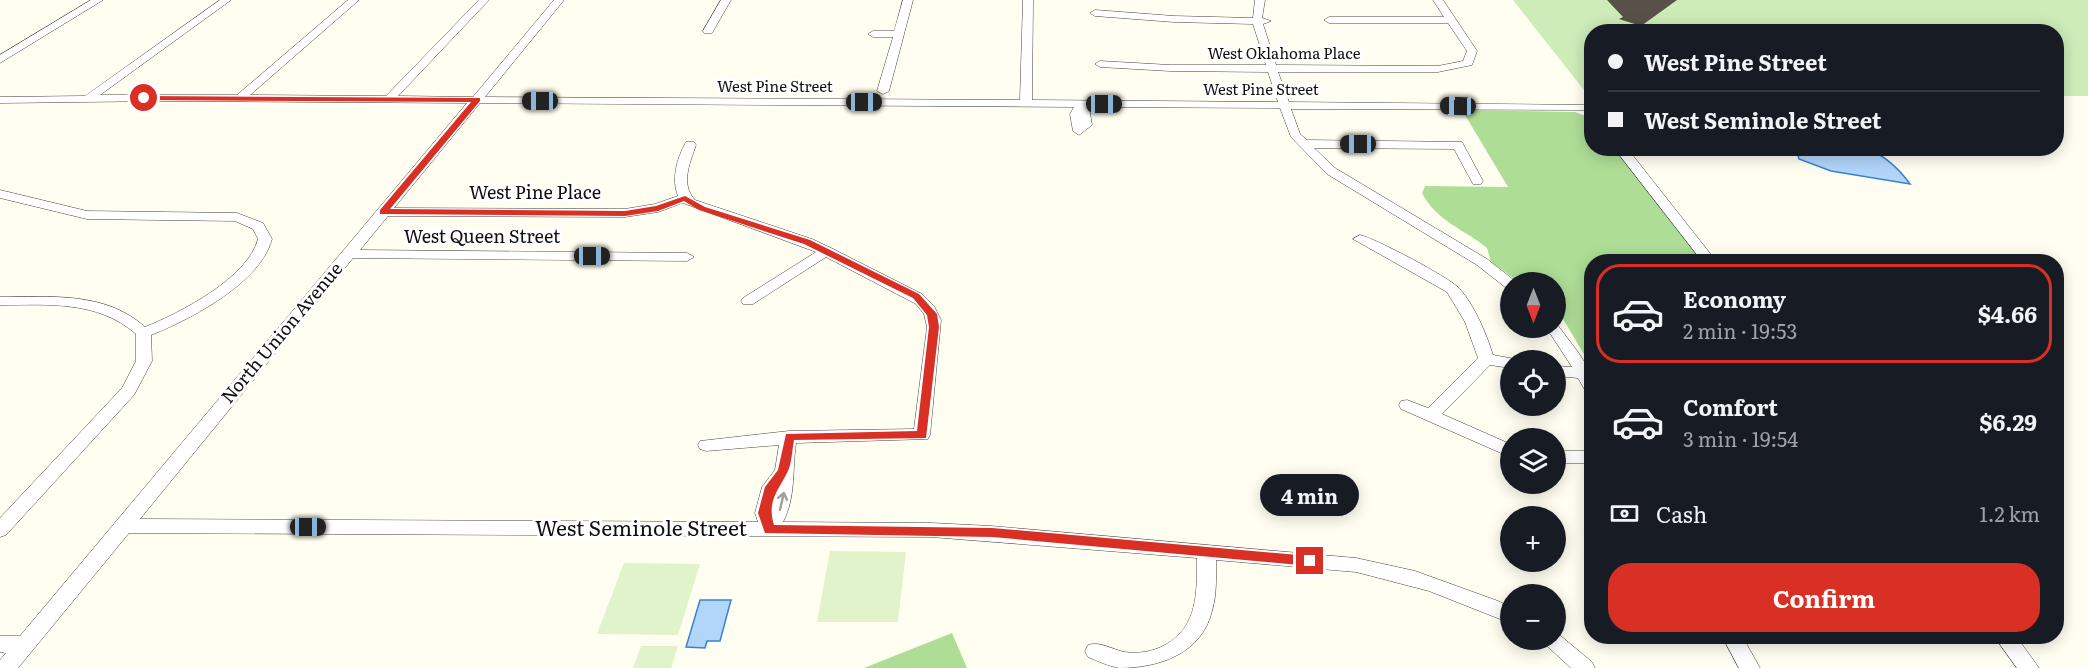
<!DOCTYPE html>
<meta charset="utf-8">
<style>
:root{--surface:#171b24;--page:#242831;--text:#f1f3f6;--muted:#9ea1a6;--line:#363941;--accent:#d93025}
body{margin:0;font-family:Literata,serif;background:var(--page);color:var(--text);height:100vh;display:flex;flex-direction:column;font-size:22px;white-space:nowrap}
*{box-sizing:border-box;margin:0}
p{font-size:20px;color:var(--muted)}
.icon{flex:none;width:33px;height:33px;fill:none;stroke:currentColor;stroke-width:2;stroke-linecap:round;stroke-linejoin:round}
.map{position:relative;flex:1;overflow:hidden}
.details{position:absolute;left:1584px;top:254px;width:480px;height:390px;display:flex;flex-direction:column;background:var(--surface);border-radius:24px;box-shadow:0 3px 15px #0003}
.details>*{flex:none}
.hud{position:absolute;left:1584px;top:24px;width:480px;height:132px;border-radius:24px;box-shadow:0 3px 15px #0003;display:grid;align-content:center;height:132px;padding:0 24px;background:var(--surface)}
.needle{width:39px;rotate:180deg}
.fabs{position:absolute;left:1500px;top:272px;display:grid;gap:12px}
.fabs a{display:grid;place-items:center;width:66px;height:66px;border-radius:50%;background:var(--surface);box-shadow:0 3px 15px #0003;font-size:30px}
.end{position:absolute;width:27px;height:27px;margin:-14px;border:8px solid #d93025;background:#fff;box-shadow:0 0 0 3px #fff}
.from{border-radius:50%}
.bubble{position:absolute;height:42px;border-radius:21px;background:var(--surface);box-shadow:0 3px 15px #0003;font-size:20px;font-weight:700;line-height:42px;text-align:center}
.car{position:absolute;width:18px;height:36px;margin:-18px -9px;border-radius:8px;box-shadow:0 0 4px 2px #0007;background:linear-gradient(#222 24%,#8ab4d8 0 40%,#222 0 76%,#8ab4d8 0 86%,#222 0)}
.hud b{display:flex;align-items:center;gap:21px;height:57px;font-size:22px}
.hud b+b{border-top:2px solid var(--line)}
.hud i{width:15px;height:15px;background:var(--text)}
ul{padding:10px 0 0;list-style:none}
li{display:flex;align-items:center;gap:18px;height:99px;margin:0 12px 9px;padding:0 12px;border:3px solid transparent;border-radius:24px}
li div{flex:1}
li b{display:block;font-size:22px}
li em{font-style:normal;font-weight:700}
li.on{border-color:var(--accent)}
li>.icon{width:54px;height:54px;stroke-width:1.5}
.pay{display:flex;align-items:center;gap:15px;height:66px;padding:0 24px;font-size:22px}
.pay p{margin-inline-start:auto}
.action{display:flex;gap:12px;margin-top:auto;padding:12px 24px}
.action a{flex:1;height:69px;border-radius:24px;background:var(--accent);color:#fff;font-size:24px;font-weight:700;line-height:69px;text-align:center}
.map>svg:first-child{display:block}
.green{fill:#cdecb8}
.forest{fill:#aede96}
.pitch{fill:#e0f3ca}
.water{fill:#b2d6f9;stroke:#3682d4;stroke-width:1.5}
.building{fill:#58514a}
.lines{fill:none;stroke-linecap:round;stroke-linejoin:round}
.minor-casing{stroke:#424242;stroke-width:1}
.minor{fill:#fff;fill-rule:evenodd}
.oneway{stroke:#9f9f9f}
.route{fill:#d93025}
.labels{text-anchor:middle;stroke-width:6;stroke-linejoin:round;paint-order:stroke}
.far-street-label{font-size:15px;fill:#0f0f0f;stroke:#fff}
.street-label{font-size:18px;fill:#0f0f0f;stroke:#fff}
.near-street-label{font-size:21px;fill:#0f0f0f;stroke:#fff}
</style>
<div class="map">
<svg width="2088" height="668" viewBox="0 0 2088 668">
<rect width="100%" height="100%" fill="#fffef1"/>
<path class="green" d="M1513,0H2088V96H2057L2056,32H1592L1591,99Z"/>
<path class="forest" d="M1462,110L1575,112L1591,118L1592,148L1616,149L1702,261H1592L1591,366L1563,319L1556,312V282H1519L1491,262L1487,248C1464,229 1436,221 1422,193L1425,186L1508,187Z
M952,633L967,668H864Z"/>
<path class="pitch" d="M830,551L906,552L898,622H817Z
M624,563L700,564L678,635L597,634Z
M641,646H678L671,668H633Z"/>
<path class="water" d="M1796,149C1811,148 1854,145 1866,149C1884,154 1900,170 1910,184L1831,171L1799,159Z
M700,600H731L720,641H707L705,648L686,647Z"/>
<path class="building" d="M1607,0H1677L1641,26L1619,19L1623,17Z"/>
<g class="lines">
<g class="minor-casing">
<path id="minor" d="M91,0H103L0,63V55Z
M220,0H231L100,95H237L348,0H359L250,95L386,96L479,0H489L398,96L473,97L554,0H564L485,97L1020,100L1023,0H1033L1032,100L1278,102L1268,72L1170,71L1100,67L1095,64L1100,61L1170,65H1266L1253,24L1174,22L1095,16L1090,13L1095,10L1174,16L1253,18L1255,0H1265L1262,18L1271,21L1263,24L1276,65L1438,66L1463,61L1467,51L1448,23H1329L1324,20L1329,17H1444L1433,0H1443L1477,51L1472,65L1438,72H1278L1289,102L1591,105L1592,116L1584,110L1291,109L1300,134L1307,140L1462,142L1483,181L1481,184H1473L1454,149L1314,148L1335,168L1487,259L1515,281L1510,282V288L1505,287L1477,265L1327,174L1291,137L1280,108L1089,107L1092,125L1079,135L1073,131L1070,114L1074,107L480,103L394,208L625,209L655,204L678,196C671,179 677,158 686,142H694L696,145C690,163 680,184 695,200L812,239L831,248L922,294L934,306L941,320L930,435L928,439L796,443C792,471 796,497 783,522L931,523L991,526L1356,558L1415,571L1498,601L1510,607V623L1429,591L1356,572L1216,560C1216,577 1217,594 1212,611C1202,653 1160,668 1119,668C1108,666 1098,661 1088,657L1085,651L1088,645C1100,641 1111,649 1124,652C1138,654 1152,652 1165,645C1198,627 1197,592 1197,558L931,537L129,533L18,668H0V660L6,653L0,652V636H20L467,103L163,101L0,103V97L85,96ZM683,203L816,252L743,298L741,301L743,304H753L826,257L916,304L924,314L927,327L914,429L789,431L700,441L698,445L700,449L706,451L779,445L775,470L762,487L755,513L758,522L140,519L353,258L687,261L694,257L687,253L360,250L388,216L625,217L658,212Z
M721,0H731L712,33H704L703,31Z
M903,0H913L889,91L883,94L877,91L893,37H873L868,34L873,31H894Z
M1614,148H1627L1716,261H1702Z
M0,190L87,211L237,213L263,223L272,239C261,283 189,320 151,335L152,361L134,395L6,535L0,537V518L122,388L136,361V334C97,300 48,305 0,305V297C50,297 105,291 145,327C180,313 248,278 258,239L253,229L235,221L87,219L0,198Z
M1360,235C1377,239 1448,277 1459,288C1475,306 1486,333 1493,355L1515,359L1510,360V368L1490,365L1442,414L1510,444V457L1401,409L1399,405L1401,401L1407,400L1428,408L1478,358L1465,322L1447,292L1353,239Z
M1556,323L1578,352L1592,374V393L1586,392L1578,378L1556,376V366L1572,367L1546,327H1556Z
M1556,451H1592V463H1556Z
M1556,632L1592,662L1595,668H1571L1546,645L1543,639H1556Z
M1722,636H1742L1760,668H1739Z
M1994,636H2016L2039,668H2017Z"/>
</g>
<use href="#minor" class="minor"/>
</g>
<defs><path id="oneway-shaft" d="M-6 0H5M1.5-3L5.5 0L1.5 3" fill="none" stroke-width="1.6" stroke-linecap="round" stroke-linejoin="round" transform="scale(1.5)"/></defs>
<use class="oneway" href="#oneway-shaft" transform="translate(782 501) rotate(-77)"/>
<path class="route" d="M142,96L480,98V101L390,209L625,211L656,206L685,196L705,207L810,240L919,294L937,314L939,327L926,438L794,440C792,450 792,464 787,473C777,492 767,502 774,525L992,528L1310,556L1316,561L1310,566L992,537L765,533L758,513L765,487L778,470L786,434L917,431L929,327L927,315L913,298L804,244L699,210L684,201L658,211L625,216L380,214V210L471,102L144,100Z"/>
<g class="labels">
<g class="far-street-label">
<text x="1284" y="59">West Oklahoma Place</text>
<text x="775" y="92">West Pine Street</text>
<text x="1261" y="95">West Pine Street</text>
</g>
<g class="street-label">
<text x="535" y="199">West Pine Place</text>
<text x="482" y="243">West Queen Street</text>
<text transform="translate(282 333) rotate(-50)" y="6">North Union Avenue</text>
</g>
<g class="near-street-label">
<text x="641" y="536">West Seminole Street</text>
</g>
</g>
</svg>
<div class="fabs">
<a><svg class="needle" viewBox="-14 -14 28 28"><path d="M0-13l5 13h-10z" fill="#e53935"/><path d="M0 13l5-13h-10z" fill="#9ea1a6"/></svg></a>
<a><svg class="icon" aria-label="locate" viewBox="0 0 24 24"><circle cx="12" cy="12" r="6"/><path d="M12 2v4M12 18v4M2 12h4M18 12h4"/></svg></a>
<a><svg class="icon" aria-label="layers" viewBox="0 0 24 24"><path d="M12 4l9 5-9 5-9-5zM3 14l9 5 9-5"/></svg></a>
<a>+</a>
<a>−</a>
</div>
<i class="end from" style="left:144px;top:98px"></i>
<i class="end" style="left:1310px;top:561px"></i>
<div class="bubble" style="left:1260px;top:474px;width:99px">4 min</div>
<i class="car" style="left:540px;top:101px;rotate:270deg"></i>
<i class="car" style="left:864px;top:102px;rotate:90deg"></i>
<i class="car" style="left:1104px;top:104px;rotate:90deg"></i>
<i class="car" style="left:1458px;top:106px;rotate:271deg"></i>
<i class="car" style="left:1358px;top:144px;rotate:270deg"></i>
<i class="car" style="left:592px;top:256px;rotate:90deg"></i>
<i class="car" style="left:308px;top:527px;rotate:90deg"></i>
<div class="hud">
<b><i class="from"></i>West Pine Street</b>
<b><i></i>West Seminole Street</b>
</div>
<section class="details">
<ul>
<li class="on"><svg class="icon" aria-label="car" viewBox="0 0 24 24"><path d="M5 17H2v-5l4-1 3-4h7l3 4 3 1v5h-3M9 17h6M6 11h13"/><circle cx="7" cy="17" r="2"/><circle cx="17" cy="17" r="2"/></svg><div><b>Economy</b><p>2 min · 19:53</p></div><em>$4.66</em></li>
<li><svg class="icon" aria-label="car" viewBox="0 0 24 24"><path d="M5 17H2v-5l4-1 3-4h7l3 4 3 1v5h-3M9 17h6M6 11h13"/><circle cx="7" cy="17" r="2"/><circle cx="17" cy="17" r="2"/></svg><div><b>Comfort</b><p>3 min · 19:54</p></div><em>$6.29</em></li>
</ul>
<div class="pay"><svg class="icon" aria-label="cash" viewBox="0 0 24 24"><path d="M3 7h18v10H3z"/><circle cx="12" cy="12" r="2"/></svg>Cash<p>1.2 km</p></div>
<div class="action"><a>Confirm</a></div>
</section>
</div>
